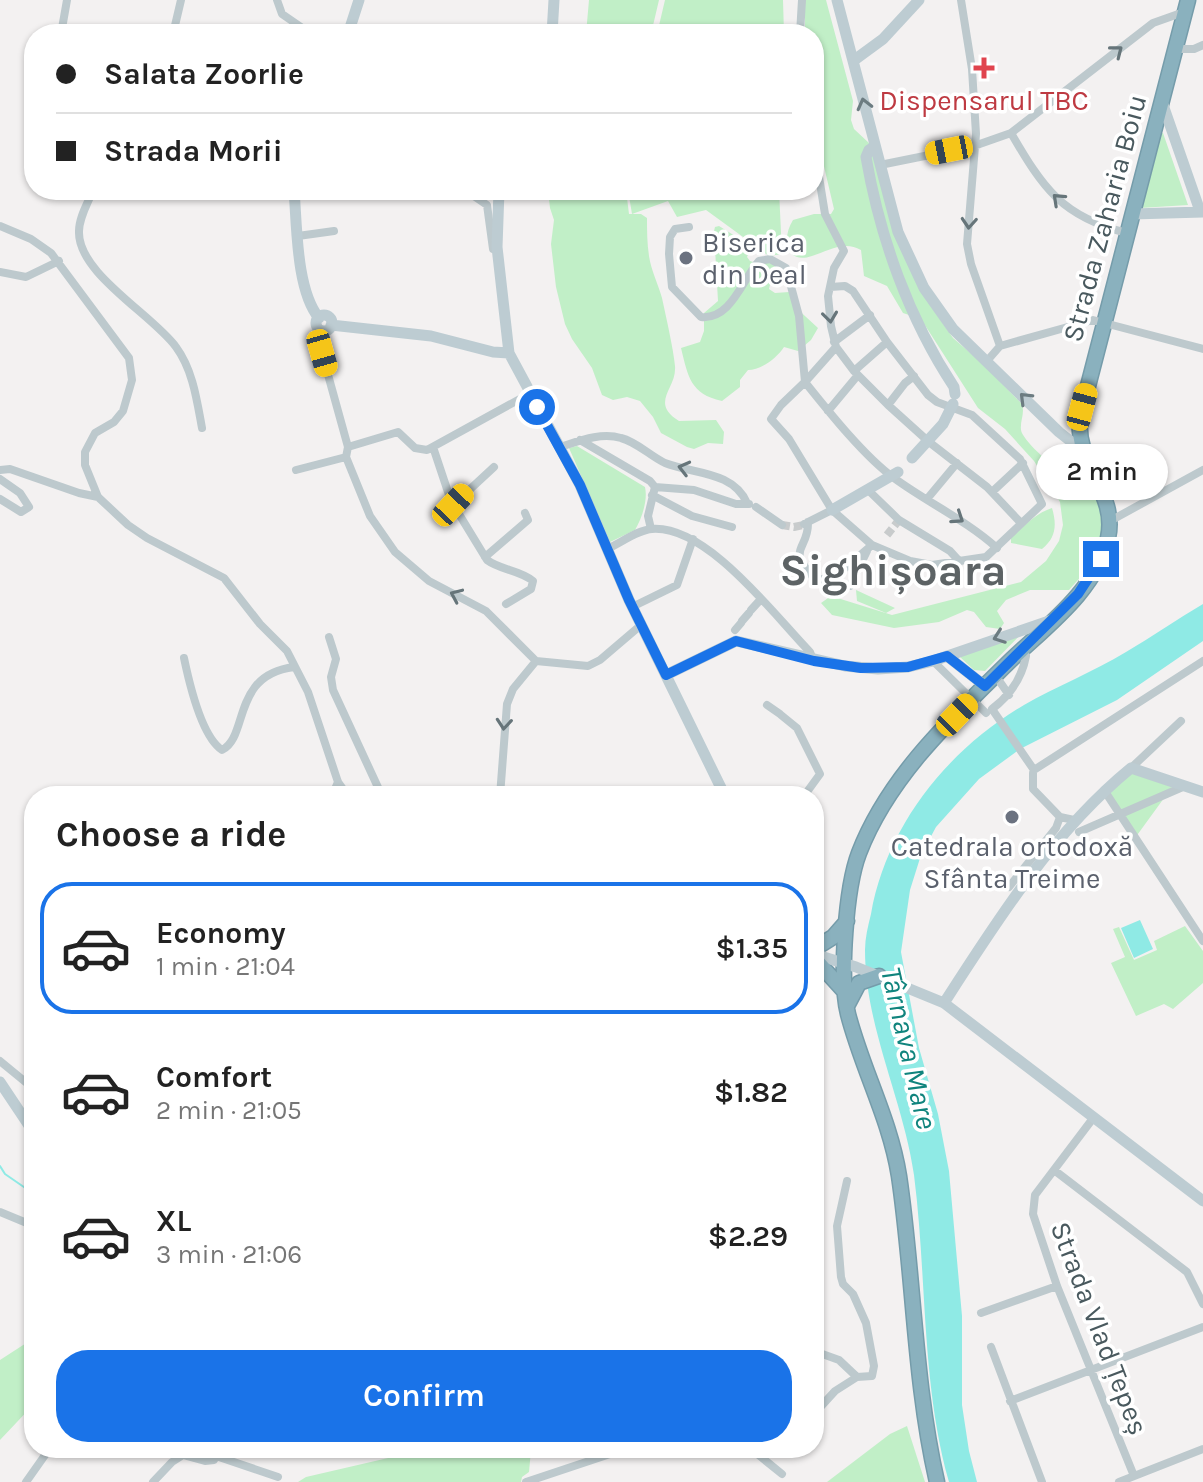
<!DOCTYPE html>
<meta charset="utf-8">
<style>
:root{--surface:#fff;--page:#f2f2f2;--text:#222;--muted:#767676;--line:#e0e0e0;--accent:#1a73e8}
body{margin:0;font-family:Karla,sans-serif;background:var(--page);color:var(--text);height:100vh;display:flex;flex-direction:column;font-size:30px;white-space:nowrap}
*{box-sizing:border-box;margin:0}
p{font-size:26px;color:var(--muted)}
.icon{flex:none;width:44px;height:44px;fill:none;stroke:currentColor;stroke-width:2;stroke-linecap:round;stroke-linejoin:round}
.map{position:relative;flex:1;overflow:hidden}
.sheet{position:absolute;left:24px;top:786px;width:800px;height:672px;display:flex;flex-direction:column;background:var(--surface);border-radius:32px;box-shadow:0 2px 6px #0004}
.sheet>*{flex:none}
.top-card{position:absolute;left:24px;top:24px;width:800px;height:176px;border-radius:32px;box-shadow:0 2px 6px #0004;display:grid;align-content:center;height:176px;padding:0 32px;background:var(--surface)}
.end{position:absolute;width:36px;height:36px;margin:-18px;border:10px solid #1a73e8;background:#fff;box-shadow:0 0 0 4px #fff}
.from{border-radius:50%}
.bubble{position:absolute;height:56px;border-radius:28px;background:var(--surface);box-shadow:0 2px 6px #0004;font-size:26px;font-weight:600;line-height:56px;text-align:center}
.car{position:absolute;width:24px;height:48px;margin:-24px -12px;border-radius:10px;box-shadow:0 0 6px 2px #0007;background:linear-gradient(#f5c518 24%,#345 0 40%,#f5c518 0 76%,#345 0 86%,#f5c518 0)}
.top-card b{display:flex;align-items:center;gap:28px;height:76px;font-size:30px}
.top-card b+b{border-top:2px solid var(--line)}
.top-card i{width:20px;height:20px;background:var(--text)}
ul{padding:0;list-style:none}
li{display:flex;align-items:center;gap:24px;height:132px;margin:0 16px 12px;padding:0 16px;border:4px solid transparent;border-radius:32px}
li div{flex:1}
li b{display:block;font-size:30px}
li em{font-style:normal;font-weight:600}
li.current{border-color:var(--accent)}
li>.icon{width:72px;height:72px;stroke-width:1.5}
h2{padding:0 32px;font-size:36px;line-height:96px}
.cta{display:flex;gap:16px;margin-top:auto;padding:16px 32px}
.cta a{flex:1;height:92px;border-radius:32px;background:var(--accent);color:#fff;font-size:32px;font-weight:600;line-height:92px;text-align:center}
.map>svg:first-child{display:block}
.green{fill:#c1efc7}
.water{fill:#8feae5}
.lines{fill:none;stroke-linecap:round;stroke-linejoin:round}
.stream{stroke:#8feae5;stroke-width:2}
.street-tunnel{stroke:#c8cbcc;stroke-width:8;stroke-dasharray:8 4;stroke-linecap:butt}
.highway-casing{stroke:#759caa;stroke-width:17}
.street{stroke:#bdc9cd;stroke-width:8}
.secondary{stroke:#bdccd2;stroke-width:11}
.highway{stroke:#8ab1be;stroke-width:14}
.oneway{stroke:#66757a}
.oneway2{stroke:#6c7c81}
.route{stroke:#1a73e8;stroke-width:10}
.health-dot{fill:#e0444e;stroke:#fff;stroke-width:3}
.worship-dot{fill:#6b7280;stroke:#fff;stroke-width:3}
.labels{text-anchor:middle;stroke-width:7;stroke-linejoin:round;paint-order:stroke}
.health-label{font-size:28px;fill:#be3a42;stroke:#fff}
.street-label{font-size:28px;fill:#49595e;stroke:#fff}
.worship-label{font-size:28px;fill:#5b616d;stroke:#fff;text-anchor:start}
.water-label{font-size:30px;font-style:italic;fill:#10847d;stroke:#fff}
.town-label{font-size:44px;font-weight:bold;fill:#5d6365;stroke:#fff}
</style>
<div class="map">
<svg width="1203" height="1482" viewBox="0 0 1203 1482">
<rect width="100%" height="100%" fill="#f3f1f1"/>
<path class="green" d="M589,0H659L651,34H586Z
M665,0H783L784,34H657Z
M805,0H826L853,101L851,120L854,129L869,143L924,296L953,338L982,363L1022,404C1025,414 1020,420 1021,430C1022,439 1053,469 1062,468C1064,468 1073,465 1074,464L1092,482L1101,508L1103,537L1093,563L1069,590H1030L1006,600L997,611L1004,623L1000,629L986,627L974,612L967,610L939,622L894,628L832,615L821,603L831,596L892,615L1021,582L1046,561L1059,541L1063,525L1060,502L1034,461L1005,429L978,408L921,319L903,313L887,286L864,276L861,250C844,240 828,251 812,256C786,265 781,239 793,220L814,214H831L834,209L814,124V34H805Z
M1163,133L1188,205L1140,208L1159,134Z
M548,190H626L629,214H641L647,218C647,230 647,243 649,256C651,270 658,284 662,298C666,317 673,347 675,366C677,389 649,402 679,421L716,420L724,432L723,444L708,443L694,449L687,447L661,433L653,417L640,401L627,397L613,400L602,395L592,368L572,339L565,324L556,287L551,244L554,220L550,208Z
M628,190H779L782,254L769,256L706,210L677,217L668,201L632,214Z
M719,226L748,244L751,248L747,257L750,261L760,264L767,261L782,269L783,273L772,277L769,289L775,293L789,292L793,305L818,328L811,340L798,351L784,347C777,358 761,370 748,370L740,380V387L722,401C690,394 688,376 681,348L700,342L704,331V313L718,301L714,231L715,227Z
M577,446L645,487C648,500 642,518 635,530L610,542L569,448Z
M1052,508C1057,525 1056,538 1042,549L1011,543V538C1023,527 1036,513 1052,508Z
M856,590L895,608L886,613L857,601Z
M1026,629L985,671L974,670L960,657Z
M1131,768L1175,783L1135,838L1104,790Z
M1185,926L1203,951V983L1173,1009L1164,1004L1136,1016L1111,963L1125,957L1113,929L1119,927L1134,960L1157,950L1154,941Z
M34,1338V1404L0,1440V1360Z
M907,1426L925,1482H827L890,1434Z
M531,1450L529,1472L522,1477L521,1482H298L306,1477L401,1455Z"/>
<path class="water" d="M1203,604V641L1117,700L1020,749L979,779L936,827L921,855L910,890L901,952L919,1048L938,1114L949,1171L962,1316V1405L969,1451L977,1482H949C921,1383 927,1276 914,1175C903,1099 865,1027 865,950C865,938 868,926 871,914C886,827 947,750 1024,705C1057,686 1093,672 1126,652C1152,637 1177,619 1203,604Z
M1140,920L1153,949L1134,958L1121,928Z"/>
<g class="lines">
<path class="stream" d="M0,1166L5,1174L34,1194"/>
<path class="street-tunnel" d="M782,525L794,527L803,525
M887,535L899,520"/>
<g class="highway-casing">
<path id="highway" d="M814,949L833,937L847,921
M814,958L845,992
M848,1004L859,983L879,976
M937,1482C914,1382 914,1277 899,1176C890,1119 862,1069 848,1014C839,978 846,887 859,853C889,775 954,716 1012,659C1048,625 1097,589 1108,538C1118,493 1075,466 1080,417L1188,0"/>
</g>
<path class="street" d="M277,0L282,14L311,34
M961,0L972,69L976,134L967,244L971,264L1000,346
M61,34L67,0
M173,34L181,0
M800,34L802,0
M1175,49H1194L1203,45
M1011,133C1043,188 1062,217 1127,233
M814,146L825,214L844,251L834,268L828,296L831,326L836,347L854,371L888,405L929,442L987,487L1021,523
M880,165L974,146L1011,133L1153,23L1184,12
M93,190C88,203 79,217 79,231C77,273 153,315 176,347C193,370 197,401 202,428
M465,190L487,205L493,249
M0,226L31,239L51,253L129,358L132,380L123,411L114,422L95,433L85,452V465L98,497L128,525L147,538L224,578L260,624L287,651L308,692L338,782L348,796
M689,227L675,229L670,237L669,254L672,287L701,317C731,320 742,280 759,261L770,259L786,268L799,316L805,382
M298,236L334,231
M0,272L26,277L59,261
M830,287L845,286L853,291L887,342L928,395L937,402L972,415L1020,459L1042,504L986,557L932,565L910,561L872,545L832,510L789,439L771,419L781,405L805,382L836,347
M321,331L322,353L348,447L346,457L370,516L395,552L429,581L486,611L536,661
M834,342L870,315
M987,361L1000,346L1093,320L1203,349
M854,371L887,342
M805,382C829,412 864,456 894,478C928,503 966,520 997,548
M888,405L905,383L914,376
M828,411L858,375
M580,440L650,481L655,487
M348,447L398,432L415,448L427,450L529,394
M433,447L451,501L487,560C500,570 520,570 533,581L531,589L506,604
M560,447C579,441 601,432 621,438C637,442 650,456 665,463C693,474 733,471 747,503
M0,470L10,469L79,493L98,497
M296,470L346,457
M0,479L20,493L29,507L21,512L0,499
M867,489L899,520L950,551L960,562
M992,492L1023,463
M652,495L692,516L732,527
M927,499L957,463
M453,505L494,467
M756,507L782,525
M1110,521L1203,470
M808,522C809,551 785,546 814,578L830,581L872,545
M804,524L832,510
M651,529L648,516L655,487L694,490L736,504H749
M607,549C621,543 637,530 652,529C707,525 774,615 810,652L813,660
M485,557L528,520L525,513
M830,581L850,586L867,551
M632,607L677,585L693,539
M751,610L761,599
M742,621L749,613
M735,630L741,623
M329,637L336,659L331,677L333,690L382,796
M1026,656C1022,678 1009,696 992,709L1034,770L1203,661
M184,658C189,682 201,736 222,750C249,737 231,675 294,667
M536,661L588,666L600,660L641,625
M933,661L986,713
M1000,682L1009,695
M767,705L780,714
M781,715L797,728L820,774L804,796
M1131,768L1181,721
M1033,773V789L1060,817L1074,820
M1104,790L1203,941
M332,796L338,782
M500,796L507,704L513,689L536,661
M1079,832L1185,786
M1009,887L1056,828L1060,817
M0,1061L34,1089
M1094,1117L1035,1195L1033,1214L1057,1286L1134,1476
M1054,1170L1187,1272L1203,1304
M847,1181L837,1226L841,1277L843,1284L853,1294L866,1323L874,1366L872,1376L857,1377
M0,1212L34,1226
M981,1313L1057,1286
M991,1347L1042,1482
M814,1351L839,1360L857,1377
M1010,1401L1203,1327
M814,1414L835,1391L857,1377
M750,1448L782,1474
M216,1456L278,1477
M26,1482L50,1448
M153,1482L172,1462L183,1455L205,1461L214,1460L216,1456L204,1448
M526,1482L628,1448
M1119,1482L1203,1449"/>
<path class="secondary" d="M837,0L898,232L924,288L953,329L1059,432L1083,451
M348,34L359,0
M552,34L554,0
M853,61L883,39L919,0
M1162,102L1200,211
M875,146L869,150L866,157C880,238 909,319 954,387L955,394
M294,190C297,225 296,290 319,318
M499,190L497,247L509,353L580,485L629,600L725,796
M1132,214L1203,212
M316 323a8 8 0 1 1 16 0a8 8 0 1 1-16 0Z
M331,325L431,336L493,352L509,353
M912,458L943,424L953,404
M832,510L898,472
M947,656L985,686
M666,675L736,641L845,666L878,669L908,667L933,661L1052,620
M814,954L856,967L944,1003L1203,1201
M944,1003C998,919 1053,832 1131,768L1203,792
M0,1082L34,1133"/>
<use href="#highway" class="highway"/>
</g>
<defs><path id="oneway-chevron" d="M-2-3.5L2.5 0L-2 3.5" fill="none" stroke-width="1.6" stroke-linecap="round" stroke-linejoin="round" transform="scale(2)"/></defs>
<g class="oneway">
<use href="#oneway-chevron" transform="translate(1117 51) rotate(-38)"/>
<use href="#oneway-chevron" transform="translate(1058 199) rotate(-137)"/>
<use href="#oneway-chevron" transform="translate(969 223) rotate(94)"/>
<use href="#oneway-chevron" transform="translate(830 317) rotate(83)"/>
<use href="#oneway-chevron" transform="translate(684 468) rotate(-166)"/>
<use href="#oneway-chevron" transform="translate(958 518) rotate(34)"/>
<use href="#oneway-chevron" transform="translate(456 595) rotate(-156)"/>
<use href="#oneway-chevron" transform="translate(504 724) rotate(95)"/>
</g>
<g class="oneway2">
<use href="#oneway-chevron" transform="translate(864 104) rotate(-104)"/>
<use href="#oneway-chevron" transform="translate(1025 398) rotate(-135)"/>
<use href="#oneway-chevron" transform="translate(999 637) rotate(160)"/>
</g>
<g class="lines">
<path class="route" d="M537,407L580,485L629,600L666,675L736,641L814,661L861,668L908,667L947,656L985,686L1078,594L1101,559"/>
</g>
<path class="health-dot" d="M980 56h8v8h8v8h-8v8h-8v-8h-8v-8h8z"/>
<g class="worship-dot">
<circle cx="686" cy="258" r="8"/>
<circle cx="1012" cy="817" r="8"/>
</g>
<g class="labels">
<g class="health-label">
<text x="984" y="110">Dispensarul TBC</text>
</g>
<g class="street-label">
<text transform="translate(1104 218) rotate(-75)" y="10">Strada Zaharia Boiu</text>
<text transform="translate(1100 1328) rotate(69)" y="10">Strada Vlad Țepeș</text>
</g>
<g class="worship-label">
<text x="702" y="252">Biserica<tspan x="702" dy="32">din Deal</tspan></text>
<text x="1012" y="856" text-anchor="middle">Catedrala ortodoxă<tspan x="1012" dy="32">Sfânta Treime</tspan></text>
</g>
<g class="water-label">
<text transform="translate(909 1048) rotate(77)" y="10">Târnava Mare</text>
</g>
<g class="town-label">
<text x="893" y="585">Sighișoara</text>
</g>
</g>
</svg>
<i class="end from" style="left:537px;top:407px"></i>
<i class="end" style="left:1101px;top:559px"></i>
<div class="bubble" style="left:1036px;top:444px;width:132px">2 min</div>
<i class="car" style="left:949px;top:150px;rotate:259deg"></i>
<i class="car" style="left:322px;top:353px;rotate:164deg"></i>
<i class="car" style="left:1082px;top:407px;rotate:15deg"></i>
<i class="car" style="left:453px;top:505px;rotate:43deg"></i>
<i class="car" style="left:957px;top:715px;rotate:44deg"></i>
<div class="top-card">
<b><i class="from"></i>Salata Zoorlie</b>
<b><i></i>Strada Morii</b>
</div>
<section class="sheet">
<h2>Choose a ride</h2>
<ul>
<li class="current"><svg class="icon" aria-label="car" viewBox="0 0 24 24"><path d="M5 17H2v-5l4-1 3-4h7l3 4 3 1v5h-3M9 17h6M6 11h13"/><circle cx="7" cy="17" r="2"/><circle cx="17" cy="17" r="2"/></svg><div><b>Economy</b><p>1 min · 21:04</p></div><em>$1.35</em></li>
<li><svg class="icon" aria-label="car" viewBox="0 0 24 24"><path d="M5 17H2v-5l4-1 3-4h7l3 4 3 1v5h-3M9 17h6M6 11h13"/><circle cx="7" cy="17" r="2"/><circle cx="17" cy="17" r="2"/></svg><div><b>Comfort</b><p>2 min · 21:05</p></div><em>$1.82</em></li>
<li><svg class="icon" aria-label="car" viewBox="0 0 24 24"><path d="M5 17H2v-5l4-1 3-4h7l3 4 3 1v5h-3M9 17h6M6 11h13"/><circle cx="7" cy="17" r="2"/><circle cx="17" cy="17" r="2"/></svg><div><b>XL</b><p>3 min · 21:06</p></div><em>$2.29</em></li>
</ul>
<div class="cta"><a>Confirm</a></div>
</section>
</div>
